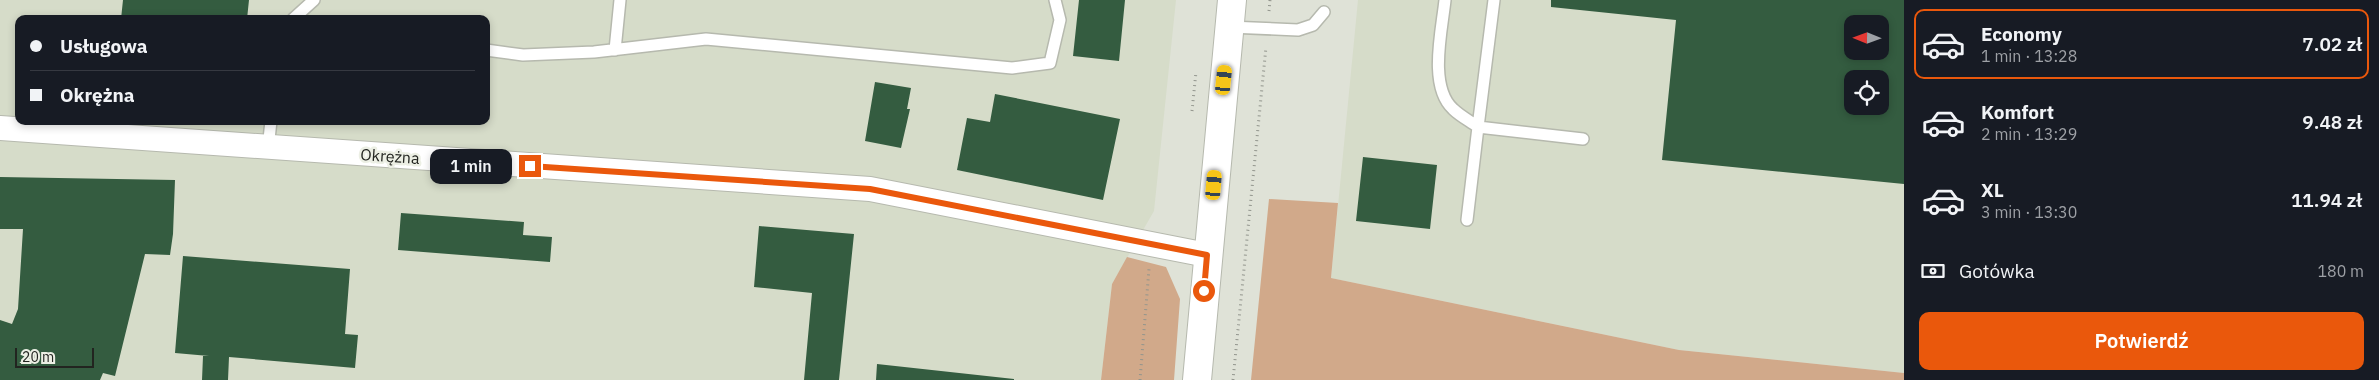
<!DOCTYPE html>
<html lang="pl">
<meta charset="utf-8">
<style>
:root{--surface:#171b24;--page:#20242c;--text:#f1f3f6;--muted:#9ea1a6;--line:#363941;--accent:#ea580c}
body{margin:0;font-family:"IBM Plex Sans",sans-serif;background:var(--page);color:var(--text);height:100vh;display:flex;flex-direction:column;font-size:19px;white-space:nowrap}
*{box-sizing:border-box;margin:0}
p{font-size:16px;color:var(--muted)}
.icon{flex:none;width:28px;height:28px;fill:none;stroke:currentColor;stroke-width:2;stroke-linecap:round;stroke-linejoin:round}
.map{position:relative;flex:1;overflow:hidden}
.details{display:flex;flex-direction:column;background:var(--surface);width:475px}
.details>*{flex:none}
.top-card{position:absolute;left:15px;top:15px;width:475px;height:110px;border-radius:10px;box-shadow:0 2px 8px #0003;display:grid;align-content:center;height:110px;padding:0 15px;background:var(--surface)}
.needle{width:32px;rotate:271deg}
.buttons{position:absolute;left:1844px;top:15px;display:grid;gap:10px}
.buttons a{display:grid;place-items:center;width:45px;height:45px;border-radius:10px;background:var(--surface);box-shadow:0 2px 8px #0003;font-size:25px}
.scale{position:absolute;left:15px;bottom:12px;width:79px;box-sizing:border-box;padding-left:5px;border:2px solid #222420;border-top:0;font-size:14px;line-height:18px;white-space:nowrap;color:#222420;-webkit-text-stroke:4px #ecefe4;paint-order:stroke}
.end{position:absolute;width:22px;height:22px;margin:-11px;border:6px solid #ea580c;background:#fff;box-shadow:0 0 0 2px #fff}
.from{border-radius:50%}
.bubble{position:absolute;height:35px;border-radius:10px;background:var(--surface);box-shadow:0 2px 8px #0003;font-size:16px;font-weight:600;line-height:35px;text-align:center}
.car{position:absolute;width:15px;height:30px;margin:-15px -8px;border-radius:6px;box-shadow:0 0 4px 1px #0007;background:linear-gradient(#f5c518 24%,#345 0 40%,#f5c518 0 76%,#345 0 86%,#f5c518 0)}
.top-card b{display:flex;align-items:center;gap:18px;height:48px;font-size:19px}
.top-card b+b{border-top:1px solid var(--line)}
.top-card i{width:12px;height:12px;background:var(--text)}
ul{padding:9px 0 0;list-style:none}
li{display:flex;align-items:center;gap:15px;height:70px;margin:0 10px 8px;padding:0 5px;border:2px solid transparent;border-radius:10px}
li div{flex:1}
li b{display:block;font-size:19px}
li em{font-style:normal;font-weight:600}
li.current{border-color:var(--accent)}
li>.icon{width:45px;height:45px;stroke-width:1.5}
.pay{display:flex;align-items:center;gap:12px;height:55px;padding:0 15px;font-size:19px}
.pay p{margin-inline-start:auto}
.button{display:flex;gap:10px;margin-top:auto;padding:10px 15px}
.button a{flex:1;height:58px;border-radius:10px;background:var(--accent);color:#fff;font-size:20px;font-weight:600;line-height:58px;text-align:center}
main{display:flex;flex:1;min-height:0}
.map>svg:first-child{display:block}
.built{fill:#d6dcc9;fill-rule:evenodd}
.green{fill:#d1a98a}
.building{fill:#345c40;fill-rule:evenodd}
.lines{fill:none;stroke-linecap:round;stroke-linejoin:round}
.lane-casing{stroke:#b6b9ae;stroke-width:14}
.street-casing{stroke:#b6b9ae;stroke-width:26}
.secondary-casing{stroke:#b6b9ae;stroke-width:30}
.path{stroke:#92958d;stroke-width:3;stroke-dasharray:1 4;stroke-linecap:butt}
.lane{stroke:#fff;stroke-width:11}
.street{stroke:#fff;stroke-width:24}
.secondary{stroke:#fff;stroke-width:28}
.route{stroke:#ea580c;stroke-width:6}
.labels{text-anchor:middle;stroke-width:5;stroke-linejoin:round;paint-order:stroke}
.street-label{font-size:16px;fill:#222420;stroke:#ecefe4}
</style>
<main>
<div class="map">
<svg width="1904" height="380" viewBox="0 0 1904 380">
<rect width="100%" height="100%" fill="#dfe2d7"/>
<path class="built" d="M0,0H1176L1154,211L1112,284L1101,380H0ZM19,19H486V121H19Z
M1358,0H1904V373L1679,350L1331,278ZM1852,24H1880V51H1852ZM1852,79H1880V106H1852Z"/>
<path class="green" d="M1269,199L1338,203L1331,278L1679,350L1904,373V380H1251Z
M1127,257L1166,267L1180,299L1174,380H1101L1112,284Z"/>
<path class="building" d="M123,0H249L247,19H121Z
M1079,0H1125L1119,61L1073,56Z
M1551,0H1904V184L1662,160L1676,20L1551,7ZM1852,24H1880V51H1852ZM1852,79H1880V106H1852Z
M875,82L911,88L907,109H910L901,148L865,141Z
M995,94L1120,119L1103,200L957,170L967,118L990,122Z
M1363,157L1437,165L1430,229L1356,221Z
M0,177L175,180L173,234L170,255L145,254L115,376L103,373L100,380H0V320L12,324L18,309L23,229H0Z
M401,213L524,222L523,235L552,237L550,262L398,250Z
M759,226L854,234L839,380H804L812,293L754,287Z
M183,256L350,269L345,334L358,335L355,368L229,357L228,380H202L203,356H209L175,353Z
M877,364L1014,379V380H876Z"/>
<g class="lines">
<g class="lane-casing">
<path id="lane" d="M1445,0C1442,30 1428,86 1453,109C1460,116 1470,121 1478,127L1467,220
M1494,0L1478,127L1583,139
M293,19L314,0
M1229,27L1298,30L1313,25L1324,12
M486,50L523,55L594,52L706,39L1012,68L1050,63L1060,20L1055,0
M615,50L620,0
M268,148L271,121"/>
</g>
<g class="street-casing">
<path id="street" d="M0,128L870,189L1207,255"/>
</g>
<g class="secondary-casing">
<path id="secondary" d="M1197,380L1232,0"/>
</g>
<path class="path" d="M1269,11L1270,0
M1192,111L1196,72
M1140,380L1149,269
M1233,380L1266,47"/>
<use href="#lane" class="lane"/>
<use href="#street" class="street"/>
<use href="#secondary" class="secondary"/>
</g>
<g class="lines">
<path class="route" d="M530,166L870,189L1207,255L1204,291"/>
</g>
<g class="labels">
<g class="street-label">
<text transform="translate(390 156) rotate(4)" y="6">Okrężna</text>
</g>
</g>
</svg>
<div class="buttons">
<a><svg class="needle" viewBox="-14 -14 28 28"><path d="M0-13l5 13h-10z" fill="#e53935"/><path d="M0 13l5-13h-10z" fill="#9ea1a6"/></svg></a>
<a><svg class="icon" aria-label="locate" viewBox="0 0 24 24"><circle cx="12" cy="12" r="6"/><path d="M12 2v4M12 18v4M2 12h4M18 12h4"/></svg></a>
</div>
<div class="scale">20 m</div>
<i class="end from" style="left:1204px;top:291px"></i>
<i class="end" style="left:530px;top:166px"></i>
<div class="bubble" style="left:430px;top:149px;width:82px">1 min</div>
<i class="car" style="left:1224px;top:80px;rotate:6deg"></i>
<i class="car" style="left:1214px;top:185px;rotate:5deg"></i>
<div class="top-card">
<b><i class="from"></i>Usługowa</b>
<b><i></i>Okrężna</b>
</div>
</div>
<section class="details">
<ul>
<li class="current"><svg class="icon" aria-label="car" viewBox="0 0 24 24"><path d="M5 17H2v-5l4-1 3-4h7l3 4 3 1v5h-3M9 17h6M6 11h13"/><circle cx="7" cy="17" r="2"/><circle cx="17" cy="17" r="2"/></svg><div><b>Economy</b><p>1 min · 13:28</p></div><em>7.02 zł</em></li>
<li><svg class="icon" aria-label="car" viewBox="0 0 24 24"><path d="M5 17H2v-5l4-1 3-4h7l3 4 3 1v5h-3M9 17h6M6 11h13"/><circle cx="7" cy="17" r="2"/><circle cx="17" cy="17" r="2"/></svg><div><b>Komfort</b><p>2 min · 13:29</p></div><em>9.48 zł</em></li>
<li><svg class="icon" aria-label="car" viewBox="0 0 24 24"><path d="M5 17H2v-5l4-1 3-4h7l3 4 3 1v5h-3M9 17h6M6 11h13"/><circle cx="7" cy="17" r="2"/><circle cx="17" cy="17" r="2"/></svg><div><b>XL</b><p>3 min · 13:30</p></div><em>11.94 zł</em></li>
</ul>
<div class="pay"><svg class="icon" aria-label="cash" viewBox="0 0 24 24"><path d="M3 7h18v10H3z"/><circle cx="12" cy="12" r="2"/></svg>Gotówka<p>180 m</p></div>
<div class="button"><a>Potwierdź</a></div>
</section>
</main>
